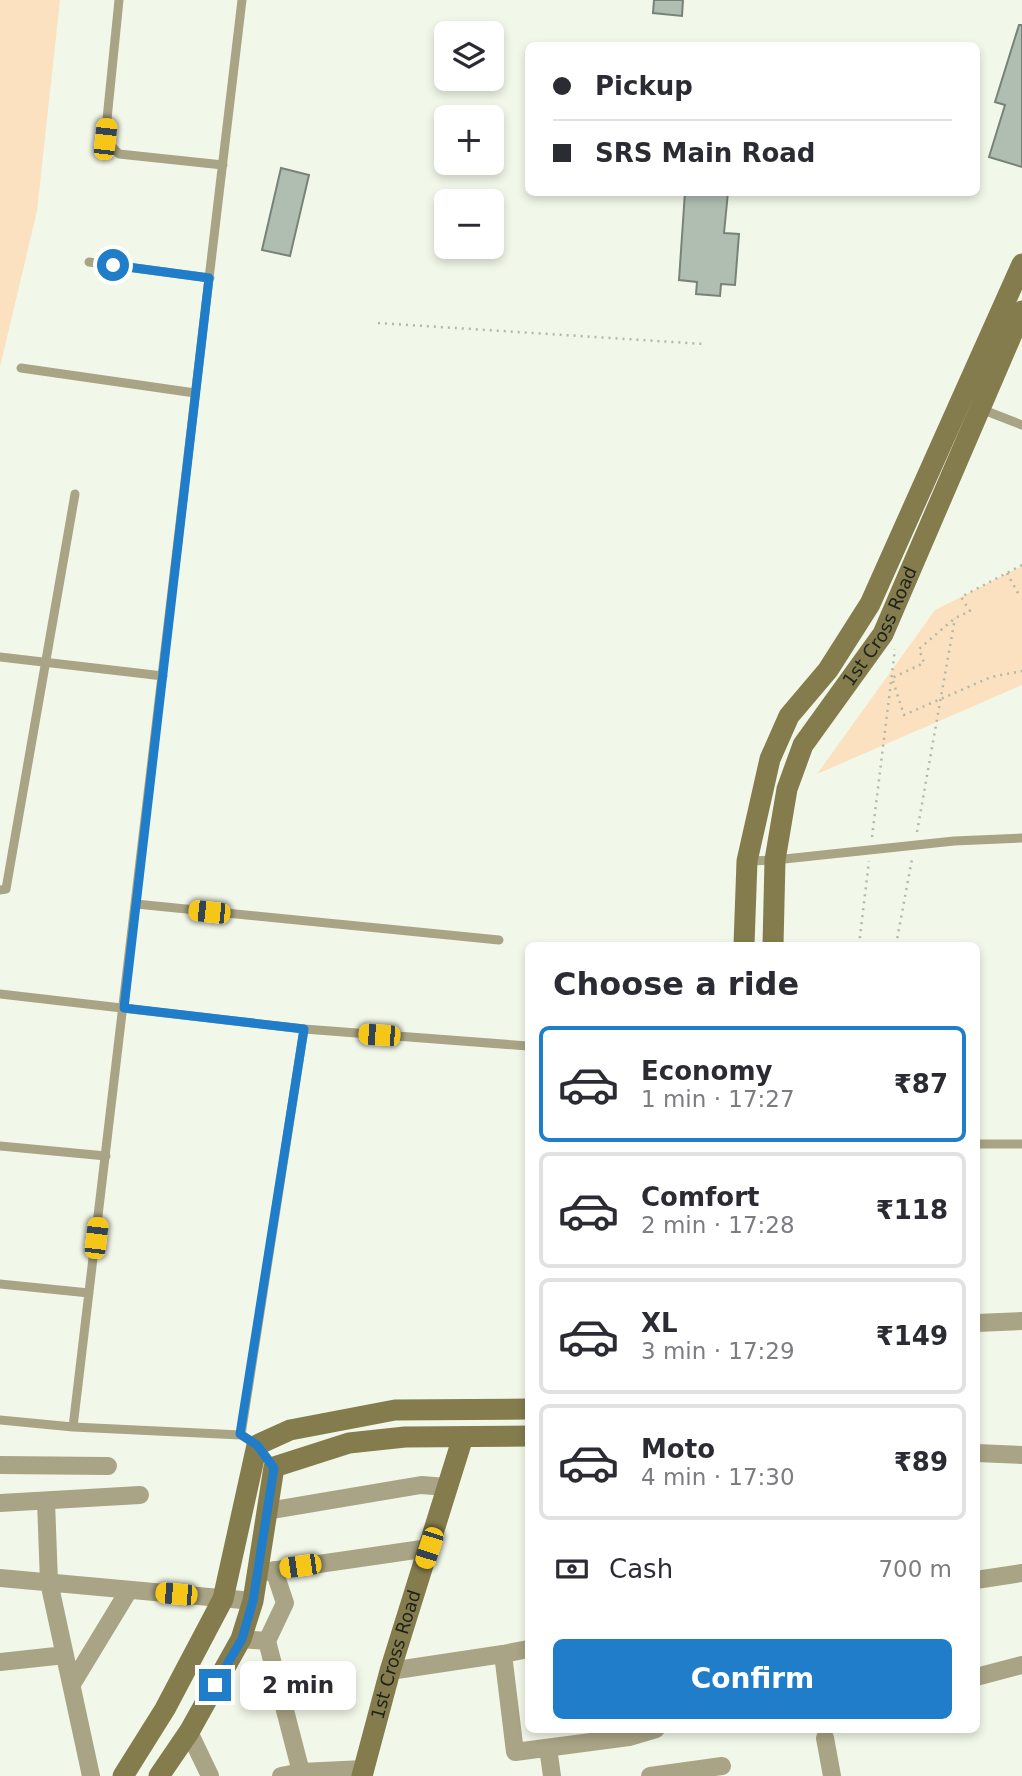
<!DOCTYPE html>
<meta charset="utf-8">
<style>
:root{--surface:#fff;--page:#f2f2f3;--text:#2b2b33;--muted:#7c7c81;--line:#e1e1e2;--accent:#1f7dc9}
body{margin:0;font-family:"DejaVu Sans",sans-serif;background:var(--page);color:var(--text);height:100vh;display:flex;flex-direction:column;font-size:26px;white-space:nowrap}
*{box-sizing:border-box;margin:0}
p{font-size:23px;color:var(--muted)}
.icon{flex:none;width:38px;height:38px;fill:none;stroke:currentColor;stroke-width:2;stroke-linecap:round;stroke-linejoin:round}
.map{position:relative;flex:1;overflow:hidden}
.drawer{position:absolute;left:525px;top:942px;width:455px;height:791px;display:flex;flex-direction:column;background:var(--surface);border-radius:10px;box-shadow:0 4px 10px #0003}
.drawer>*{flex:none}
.banner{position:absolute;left:525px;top:42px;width:455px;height:154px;border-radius:10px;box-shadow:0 4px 10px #0003;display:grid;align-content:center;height:154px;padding:0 28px;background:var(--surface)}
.tools{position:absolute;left:434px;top:21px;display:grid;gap:14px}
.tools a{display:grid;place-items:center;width:70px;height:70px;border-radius:10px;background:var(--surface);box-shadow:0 4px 10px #0003;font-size:35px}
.end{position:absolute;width:32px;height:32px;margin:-16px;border:9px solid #1f7dc9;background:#fff;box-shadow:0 0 0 4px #fff}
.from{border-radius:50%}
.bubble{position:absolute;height:49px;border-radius:10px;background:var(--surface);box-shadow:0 4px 10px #0003;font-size:23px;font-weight:700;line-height:49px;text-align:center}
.car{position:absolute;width:21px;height:42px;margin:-21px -10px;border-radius:9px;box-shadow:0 0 5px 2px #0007;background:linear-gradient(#f5c518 24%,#345 0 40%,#f5c518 0 76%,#345 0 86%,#f5c518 0)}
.banner b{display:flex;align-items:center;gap:24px;height:66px;font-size:26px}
.banner b+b{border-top:2px solid var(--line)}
.banner i{width:18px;height:18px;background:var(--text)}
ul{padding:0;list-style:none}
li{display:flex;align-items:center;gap:21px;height:116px;margin:0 14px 10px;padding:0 14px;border:4px solid var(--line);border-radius:10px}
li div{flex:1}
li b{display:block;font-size:26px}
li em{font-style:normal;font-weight:700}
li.active{border-color:var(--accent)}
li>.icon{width:63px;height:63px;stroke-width:1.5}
h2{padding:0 28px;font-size:32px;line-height:84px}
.pay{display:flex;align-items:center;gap:18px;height:77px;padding:0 28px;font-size:26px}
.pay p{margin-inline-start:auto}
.primary-button{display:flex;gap:14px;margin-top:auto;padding:14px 28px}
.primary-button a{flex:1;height:80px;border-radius:10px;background:var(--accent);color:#fff;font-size:28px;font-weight:700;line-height:80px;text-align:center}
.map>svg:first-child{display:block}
.green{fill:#fbe1bf}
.building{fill:#b0beb2;stroke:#778379;stroke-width:2}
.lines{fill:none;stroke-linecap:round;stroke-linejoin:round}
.path{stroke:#b2b7ab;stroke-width:2.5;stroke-dasharray:2 5;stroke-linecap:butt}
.lane{stroke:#a9a485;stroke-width:9}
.street{stroke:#a9a485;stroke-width:18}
.secondary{stroke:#847c4d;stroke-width:21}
.route{stroke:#1f7dc9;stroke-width:9}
.labels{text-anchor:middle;stroke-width:5;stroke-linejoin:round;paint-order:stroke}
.street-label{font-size:18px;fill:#1f211b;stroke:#f2f8e9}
</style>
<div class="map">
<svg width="1022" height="1776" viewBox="0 0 1022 1776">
<rect width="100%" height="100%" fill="#f2f8e9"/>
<path class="green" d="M0,0H60L37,211L0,367Z
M1022,566V685L817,774L935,610Z"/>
<path class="building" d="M654,0H683L682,16L653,13Z
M1019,25H1022V167L989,157L1005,105L995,102Z
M281,168L309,175L290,256L262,250Z
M685,192H728L724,233L739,234L735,285L721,284L720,296L696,294L697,282L679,280Z"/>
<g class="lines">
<path class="path" d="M378,323L704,344
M1022,565L961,597L970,611L955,618L919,649L924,663L892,678L904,715L991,677L1022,671
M1007,573L1019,595
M917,832L955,618
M872,837L895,649
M859,945L869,861
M896,945L912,859"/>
<path class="lane" d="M119,0L105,139L119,154L223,165
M89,262L210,278
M21,368L195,393
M981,409L1022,425
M0,657L163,676
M748,861L775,860L954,841L1022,838
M0,890L6,889L75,494
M136,904L499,940
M0,994L304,1029L528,1046
M976,1144H1022
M0,1146L106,1156
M0,1284L89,1293
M0,1420L73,1427L241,1435L257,1445L274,1467
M73,1427L242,0
M241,1435L304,1029"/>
<path class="street" d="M976,1323L1022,1321
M976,1453L1022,1455
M0,1465L108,1466
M46,1501L49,1582L91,1776
M0,1503L140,1495
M267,1511L421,1485L447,1487
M257,1573L429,1548
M0,1578L253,1601
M976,1580L1022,1573
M241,1639L267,1641L301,1772L364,1769
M267,1641L285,1603L274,1570
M503,1654L528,1649
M0,1662L65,1655
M390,1671L503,1654L515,1752L629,1737L656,1729
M976,1677L1022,1665
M72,1684L129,1590
M189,1732L210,1776
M825,1738L832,1776
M548,1748L552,1776
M281,1776L301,1772
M650,1776L722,1766"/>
<g class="secondary">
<path d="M744,945L747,861L770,759L789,716L828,670L870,604L1022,264"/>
<path id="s1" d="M773,945L775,860L787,789L803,745L883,634L1022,311"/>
<path d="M123,1776L165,1709L223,1599L257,1445L290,1430L395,1410L528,1409"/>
<path d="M159,1776L189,1732L241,1639L253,1601L274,1467L349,1443L405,1437L528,1436"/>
<path id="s2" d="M362,1776L390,1671L463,1437"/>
</g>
</g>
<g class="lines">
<path class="route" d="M113,265L209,278L124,1008L304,1029L240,1434L257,1445L274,1468L253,1601L242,1639L215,1685"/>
</g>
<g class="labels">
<g class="street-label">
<text dy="6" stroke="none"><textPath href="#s1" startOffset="346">1st Cross Road</textPath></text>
<text dy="6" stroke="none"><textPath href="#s2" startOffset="126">1st Cross Road</textPath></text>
</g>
</g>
</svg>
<div class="tools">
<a><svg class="icon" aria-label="layers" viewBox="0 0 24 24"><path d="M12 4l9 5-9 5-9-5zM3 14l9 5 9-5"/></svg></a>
<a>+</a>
<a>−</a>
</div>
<i class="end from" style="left:113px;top:265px"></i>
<i class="end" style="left:215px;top:1685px"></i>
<div class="bubble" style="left:240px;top:1661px;width:116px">2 min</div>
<i class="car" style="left:105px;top:139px;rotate:6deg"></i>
<i class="car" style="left:209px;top:912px;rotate:276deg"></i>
<i class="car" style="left:379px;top:1035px;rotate:274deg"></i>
<i class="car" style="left:96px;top:1238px;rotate:7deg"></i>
<i class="car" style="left:429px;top:1548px;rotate:198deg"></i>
<i class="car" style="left:300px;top:1566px;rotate:262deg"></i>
<i class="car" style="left:176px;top:1594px;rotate:275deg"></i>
<div class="banner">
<b><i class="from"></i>Pickup</b>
<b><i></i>SRS Main Road</b>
</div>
<section class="drawer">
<h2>Choose a ride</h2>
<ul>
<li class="active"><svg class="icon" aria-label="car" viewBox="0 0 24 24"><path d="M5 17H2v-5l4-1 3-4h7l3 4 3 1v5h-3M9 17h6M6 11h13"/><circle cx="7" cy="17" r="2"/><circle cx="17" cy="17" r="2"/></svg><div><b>Economy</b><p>1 min · 17:27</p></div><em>₹87</em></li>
<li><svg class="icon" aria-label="car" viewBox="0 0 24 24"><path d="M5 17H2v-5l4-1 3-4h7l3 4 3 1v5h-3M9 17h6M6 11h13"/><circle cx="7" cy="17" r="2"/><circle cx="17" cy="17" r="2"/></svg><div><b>Comfort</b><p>2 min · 17:28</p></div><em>₹118</em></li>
<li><svg class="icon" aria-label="car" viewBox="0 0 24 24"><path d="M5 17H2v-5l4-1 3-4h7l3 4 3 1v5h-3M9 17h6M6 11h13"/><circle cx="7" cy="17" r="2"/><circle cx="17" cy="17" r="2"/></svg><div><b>XL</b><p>3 min · 17:29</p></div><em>₹149</em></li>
<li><svg class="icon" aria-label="car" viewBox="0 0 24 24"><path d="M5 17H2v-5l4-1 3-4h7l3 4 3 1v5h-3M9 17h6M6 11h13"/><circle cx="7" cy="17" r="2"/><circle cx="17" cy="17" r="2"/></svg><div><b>Moto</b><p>4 min · 17:30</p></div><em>₹89</em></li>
</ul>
<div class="pay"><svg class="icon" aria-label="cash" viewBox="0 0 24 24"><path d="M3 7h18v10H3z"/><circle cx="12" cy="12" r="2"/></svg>Cash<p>700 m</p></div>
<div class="primary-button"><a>Confirm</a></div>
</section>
</div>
